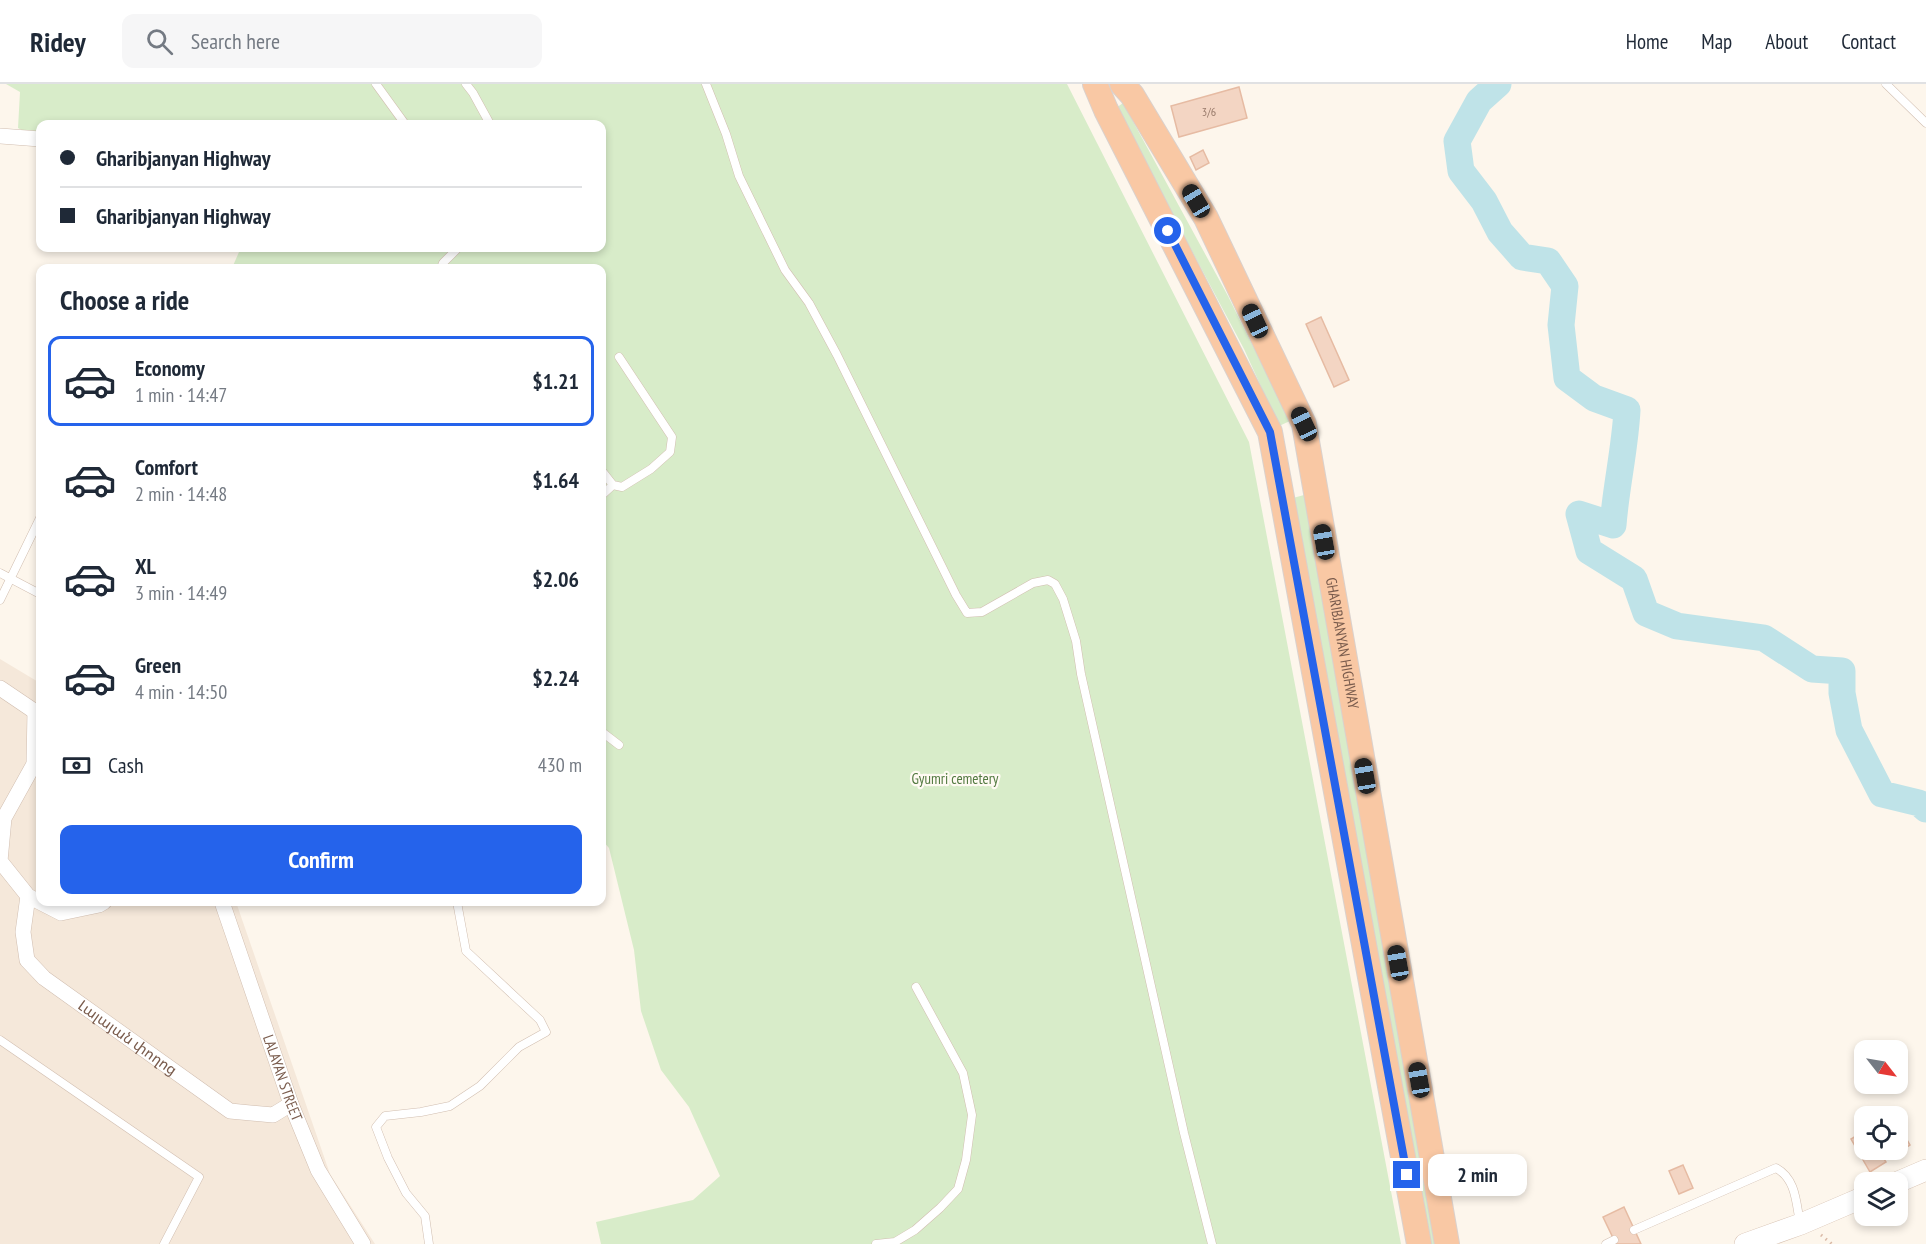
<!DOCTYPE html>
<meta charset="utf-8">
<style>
:root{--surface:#fff;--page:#f6f6f7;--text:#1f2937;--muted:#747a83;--line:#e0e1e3;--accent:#2563eb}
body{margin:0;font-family:"PT Sans Narrow","Noto Sans Armenian",sans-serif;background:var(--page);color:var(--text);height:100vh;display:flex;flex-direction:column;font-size:22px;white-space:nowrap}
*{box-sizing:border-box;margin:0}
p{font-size:20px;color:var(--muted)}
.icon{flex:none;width:33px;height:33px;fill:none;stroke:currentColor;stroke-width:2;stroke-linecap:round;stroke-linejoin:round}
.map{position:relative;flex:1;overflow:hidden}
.panel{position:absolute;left:36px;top:180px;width:570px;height:642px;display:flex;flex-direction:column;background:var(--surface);border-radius:12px;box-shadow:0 3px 9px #0003}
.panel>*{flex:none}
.banner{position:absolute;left:36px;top:36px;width:570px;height:132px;border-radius:12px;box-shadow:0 3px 9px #0003;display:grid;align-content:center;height:132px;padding:0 24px;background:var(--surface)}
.needle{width:39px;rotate:121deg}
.fabs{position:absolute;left:1854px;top:956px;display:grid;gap:12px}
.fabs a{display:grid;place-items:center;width:54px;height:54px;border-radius:12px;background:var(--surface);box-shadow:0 3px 9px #0003;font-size:30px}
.end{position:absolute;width:27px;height:27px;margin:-14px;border:8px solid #2563eb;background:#fff;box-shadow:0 0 0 3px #fff}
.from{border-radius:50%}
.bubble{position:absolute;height:42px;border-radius:12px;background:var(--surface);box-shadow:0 3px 9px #0003;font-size:20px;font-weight:600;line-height:42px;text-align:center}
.car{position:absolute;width:18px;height:36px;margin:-18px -9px;border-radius:8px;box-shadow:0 0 4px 2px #0007;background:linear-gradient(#222 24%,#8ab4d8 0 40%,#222 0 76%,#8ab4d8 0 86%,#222 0)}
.banner b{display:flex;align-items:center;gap:21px;height:57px;font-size:22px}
.banner b+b{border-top:2px solid var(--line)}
.banner i{width:15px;height:15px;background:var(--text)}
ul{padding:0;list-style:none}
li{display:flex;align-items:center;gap:18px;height:90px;margin:0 12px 9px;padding:0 12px;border:3px solid transparent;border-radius:12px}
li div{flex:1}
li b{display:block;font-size:22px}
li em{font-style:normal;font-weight:600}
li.active{border-color:var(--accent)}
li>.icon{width:54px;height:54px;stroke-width:1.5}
h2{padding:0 24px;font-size:27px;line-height:72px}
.pay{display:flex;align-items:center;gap:15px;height:66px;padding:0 24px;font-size:22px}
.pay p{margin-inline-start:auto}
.button{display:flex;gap:12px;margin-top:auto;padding:12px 24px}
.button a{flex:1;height:69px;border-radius:12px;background:var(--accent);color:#fff;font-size:24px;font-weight:600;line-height:69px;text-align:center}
header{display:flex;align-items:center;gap:36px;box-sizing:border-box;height:84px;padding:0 30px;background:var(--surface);border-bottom:2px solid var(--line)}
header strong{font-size:28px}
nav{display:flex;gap:33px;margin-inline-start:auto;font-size:21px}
.search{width:420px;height:54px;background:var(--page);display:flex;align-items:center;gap:15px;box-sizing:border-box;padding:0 21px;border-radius:12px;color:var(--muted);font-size:22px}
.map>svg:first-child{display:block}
.residential{fill:#f5e8da}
.green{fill:#d8ecc9}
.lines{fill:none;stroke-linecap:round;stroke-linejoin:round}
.river{stroke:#bfe3e8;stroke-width:27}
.building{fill:#f3d5c3;stroke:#e6bba3;stroke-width:1.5}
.service-casing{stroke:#d1beb0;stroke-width:9}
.minor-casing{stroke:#d1beb0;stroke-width:16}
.secondary-casing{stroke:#d6c0b0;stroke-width:22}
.trunk-casing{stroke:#dad1cd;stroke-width:26}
.path{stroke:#d9b8a5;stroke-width:3;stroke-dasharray:1.5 4.5;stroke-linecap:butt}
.service{stroke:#fff;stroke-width:8}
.minor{stroke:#fff;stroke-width:15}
.secondary{stroke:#fff;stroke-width:21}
.trunk{stroke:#f9c8a4;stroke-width:24}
.route{stroke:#2563eb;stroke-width:8}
.labels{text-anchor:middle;stroke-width:4.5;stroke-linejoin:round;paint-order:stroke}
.number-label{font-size:12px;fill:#987a6a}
.street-label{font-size:15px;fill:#7a5c4d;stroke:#fffaf3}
.park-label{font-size:15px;fill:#537a41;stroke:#fffaf3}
</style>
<header>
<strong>Ridey</strong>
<div class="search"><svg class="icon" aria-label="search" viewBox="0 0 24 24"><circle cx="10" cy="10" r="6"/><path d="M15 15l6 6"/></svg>Search here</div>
<nav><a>Home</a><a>Map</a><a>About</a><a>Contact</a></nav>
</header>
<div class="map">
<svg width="1926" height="1160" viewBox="0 0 1926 1160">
<rect width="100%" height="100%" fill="#fdf6ec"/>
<path class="residential" d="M0,575L40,599V818H236L330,1090L375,1160H0Z"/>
<path class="green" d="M6,0H1067L1249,358L1401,1160H601L596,1138L693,1116L720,1092L689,1023L661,986L641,927L634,866L609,764L602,756V184H232L239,168L231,164H602V40H40V56L18,44L20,8Z
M1123,19L1228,212L1290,337L1279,342L1244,265L1116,24Z
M1304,411L1438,1160H1427L1293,414Z"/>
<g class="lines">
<path class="river" d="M1498,0L1479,17L1457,57L1461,87L1484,117L1500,148L1522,173L1548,177L1565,202L1561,241L1567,294L1594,314L1627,326C1625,365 1616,402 1613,441L1579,430L1589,467L1634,495L1646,529L1677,542L1764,554L1812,585L1842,587V609L1849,646L1882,710L1919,719L1926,725"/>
</g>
<path class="building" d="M1239,3L1247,34L1179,53L1171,22Z
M1203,66L1209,79L1196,86L1190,73Z
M1321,233L1349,296L1334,303L1306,240Z
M1898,1040L1910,1061L1898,1069L1896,1065H1898Z
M1864,1047V1065H1887L1888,1068L1882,1072L1886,1078L1870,1088L1851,1055Z
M1683,1081L1693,1104L1679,1110L1669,1087Z
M1624,1123L1641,1160H1616L1603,1133Z"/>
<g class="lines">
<g class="service-casing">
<path id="service" d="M376,0L405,40
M466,0L473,9L490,40
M706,0L726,50L739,92L785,186L809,219L837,271L956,511L967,529L982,528L1033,499L1048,496L1055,500L1063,515L1076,557L1081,590L1184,1049L1212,1160
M1886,0L1926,39
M441,184L443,179L458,164
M602,387L613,401L622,403L651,385L670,368L672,353L619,273
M602,411L613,401
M0,489L40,510
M0,516L40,434
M602,648L619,661
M0,956L199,1093L164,1160
M1634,1146L1776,1084C1796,1095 1796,1118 1800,1139
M429,1160L425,1132L406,1109L388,1074L376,1043L385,1032L421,1028L450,1022L480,1002L519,963L546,948L540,936L466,867L457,818
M876,1160L895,1158L915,1146L940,1124L958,1105L966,1076L972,1031L963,989L916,903
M1606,1160L1614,1156"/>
</g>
<g class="minor-casing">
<g id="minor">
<path d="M0,52L40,55"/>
<path d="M0,604L40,631"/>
<path d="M35,627L34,680L4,734L0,777L28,812L61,829L99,821L104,818"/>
<path id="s1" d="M28,812L23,848L27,876L44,894L230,1027L273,1031L291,1020"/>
<path id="s2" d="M222,818L291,1020L318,1086L363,1160"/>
</g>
</g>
<g class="secondary-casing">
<path id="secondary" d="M1898,1098L1926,1086
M1745,1160L1801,1140L1864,1113"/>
</g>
<g class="trunk-casing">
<g id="trunk">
<path d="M1095,0L1106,26L1270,348L1419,1160"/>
<path id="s3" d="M1122,0L1132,11L1206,134L1304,340L1447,1160"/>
</g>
</g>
<path class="path" d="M1821,1151L1832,1160"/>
<use href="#service" class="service"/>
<use href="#minor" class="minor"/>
<use href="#secondary" class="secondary"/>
<use href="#trunk" class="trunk"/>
</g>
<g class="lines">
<path class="route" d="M1168,147L1270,348L1407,1091"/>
</g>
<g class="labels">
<g class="number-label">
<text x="1209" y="32">3/6</text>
</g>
<g class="street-label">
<text dy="5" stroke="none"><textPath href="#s3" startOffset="609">GHARIBJANYAN HIGHWAY</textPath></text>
<text dy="5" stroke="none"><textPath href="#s1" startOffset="192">Լալայան փողոց</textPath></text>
<text dy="5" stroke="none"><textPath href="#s2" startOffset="186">LALAYAN STREET</textPath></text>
</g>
<g class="park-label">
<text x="955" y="700">Gyumri cemetery</text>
</g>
</g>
</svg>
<div class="fabs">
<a><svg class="needle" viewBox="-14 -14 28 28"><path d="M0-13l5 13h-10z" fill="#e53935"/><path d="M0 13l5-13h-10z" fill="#747a83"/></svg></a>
<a><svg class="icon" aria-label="locate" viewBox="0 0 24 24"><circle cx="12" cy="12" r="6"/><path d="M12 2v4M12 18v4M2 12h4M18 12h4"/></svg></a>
<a><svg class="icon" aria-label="layers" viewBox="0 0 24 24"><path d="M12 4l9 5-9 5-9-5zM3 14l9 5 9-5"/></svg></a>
</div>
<i class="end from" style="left:1168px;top:147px"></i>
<i class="end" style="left:1407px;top:1091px"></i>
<div class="bubble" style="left:1428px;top:1070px;width:99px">2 min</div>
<i class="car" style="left:1196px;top:117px;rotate:329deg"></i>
<i class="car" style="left:1255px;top:237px;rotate:335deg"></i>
<i class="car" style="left:1304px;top:340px;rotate:335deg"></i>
<i class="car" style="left:1324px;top:458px;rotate:350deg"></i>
<i class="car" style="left:1365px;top:692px;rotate:350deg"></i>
<i class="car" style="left:1398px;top:879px;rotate:350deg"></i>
<i class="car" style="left:1419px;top:996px;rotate:350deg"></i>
<div class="banner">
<b><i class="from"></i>Gharibjanyan Highway</b>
<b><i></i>Gharibjanyan Highway</b>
</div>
<section class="panel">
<h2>Choose a ride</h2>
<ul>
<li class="active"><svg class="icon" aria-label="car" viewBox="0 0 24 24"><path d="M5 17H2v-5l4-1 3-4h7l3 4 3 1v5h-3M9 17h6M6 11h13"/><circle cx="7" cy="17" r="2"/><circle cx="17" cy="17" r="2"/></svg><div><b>Economy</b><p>1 min · 14:47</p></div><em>$1.21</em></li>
<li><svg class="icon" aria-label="car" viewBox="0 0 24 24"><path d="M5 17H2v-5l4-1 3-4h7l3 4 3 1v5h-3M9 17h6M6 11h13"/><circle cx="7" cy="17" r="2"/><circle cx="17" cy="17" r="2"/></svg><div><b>Comfort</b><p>2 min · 14:48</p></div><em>$1.64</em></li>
<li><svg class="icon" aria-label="car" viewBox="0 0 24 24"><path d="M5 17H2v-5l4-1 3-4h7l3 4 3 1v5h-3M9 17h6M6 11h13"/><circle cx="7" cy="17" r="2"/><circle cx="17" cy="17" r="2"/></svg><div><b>XL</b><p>3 min · 14:49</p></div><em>$2.06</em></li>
<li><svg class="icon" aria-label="car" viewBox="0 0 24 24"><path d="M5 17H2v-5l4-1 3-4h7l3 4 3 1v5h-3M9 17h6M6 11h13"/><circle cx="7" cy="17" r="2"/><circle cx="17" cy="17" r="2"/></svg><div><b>Green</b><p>4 min · 14:50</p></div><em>$2.24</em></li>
</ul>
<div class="pay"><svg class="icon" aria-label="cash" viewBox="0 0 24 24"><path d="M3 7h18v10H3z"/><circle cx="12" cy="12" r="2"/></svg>Cash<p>430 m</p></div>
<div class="button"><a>Confirm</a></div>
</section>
</div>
